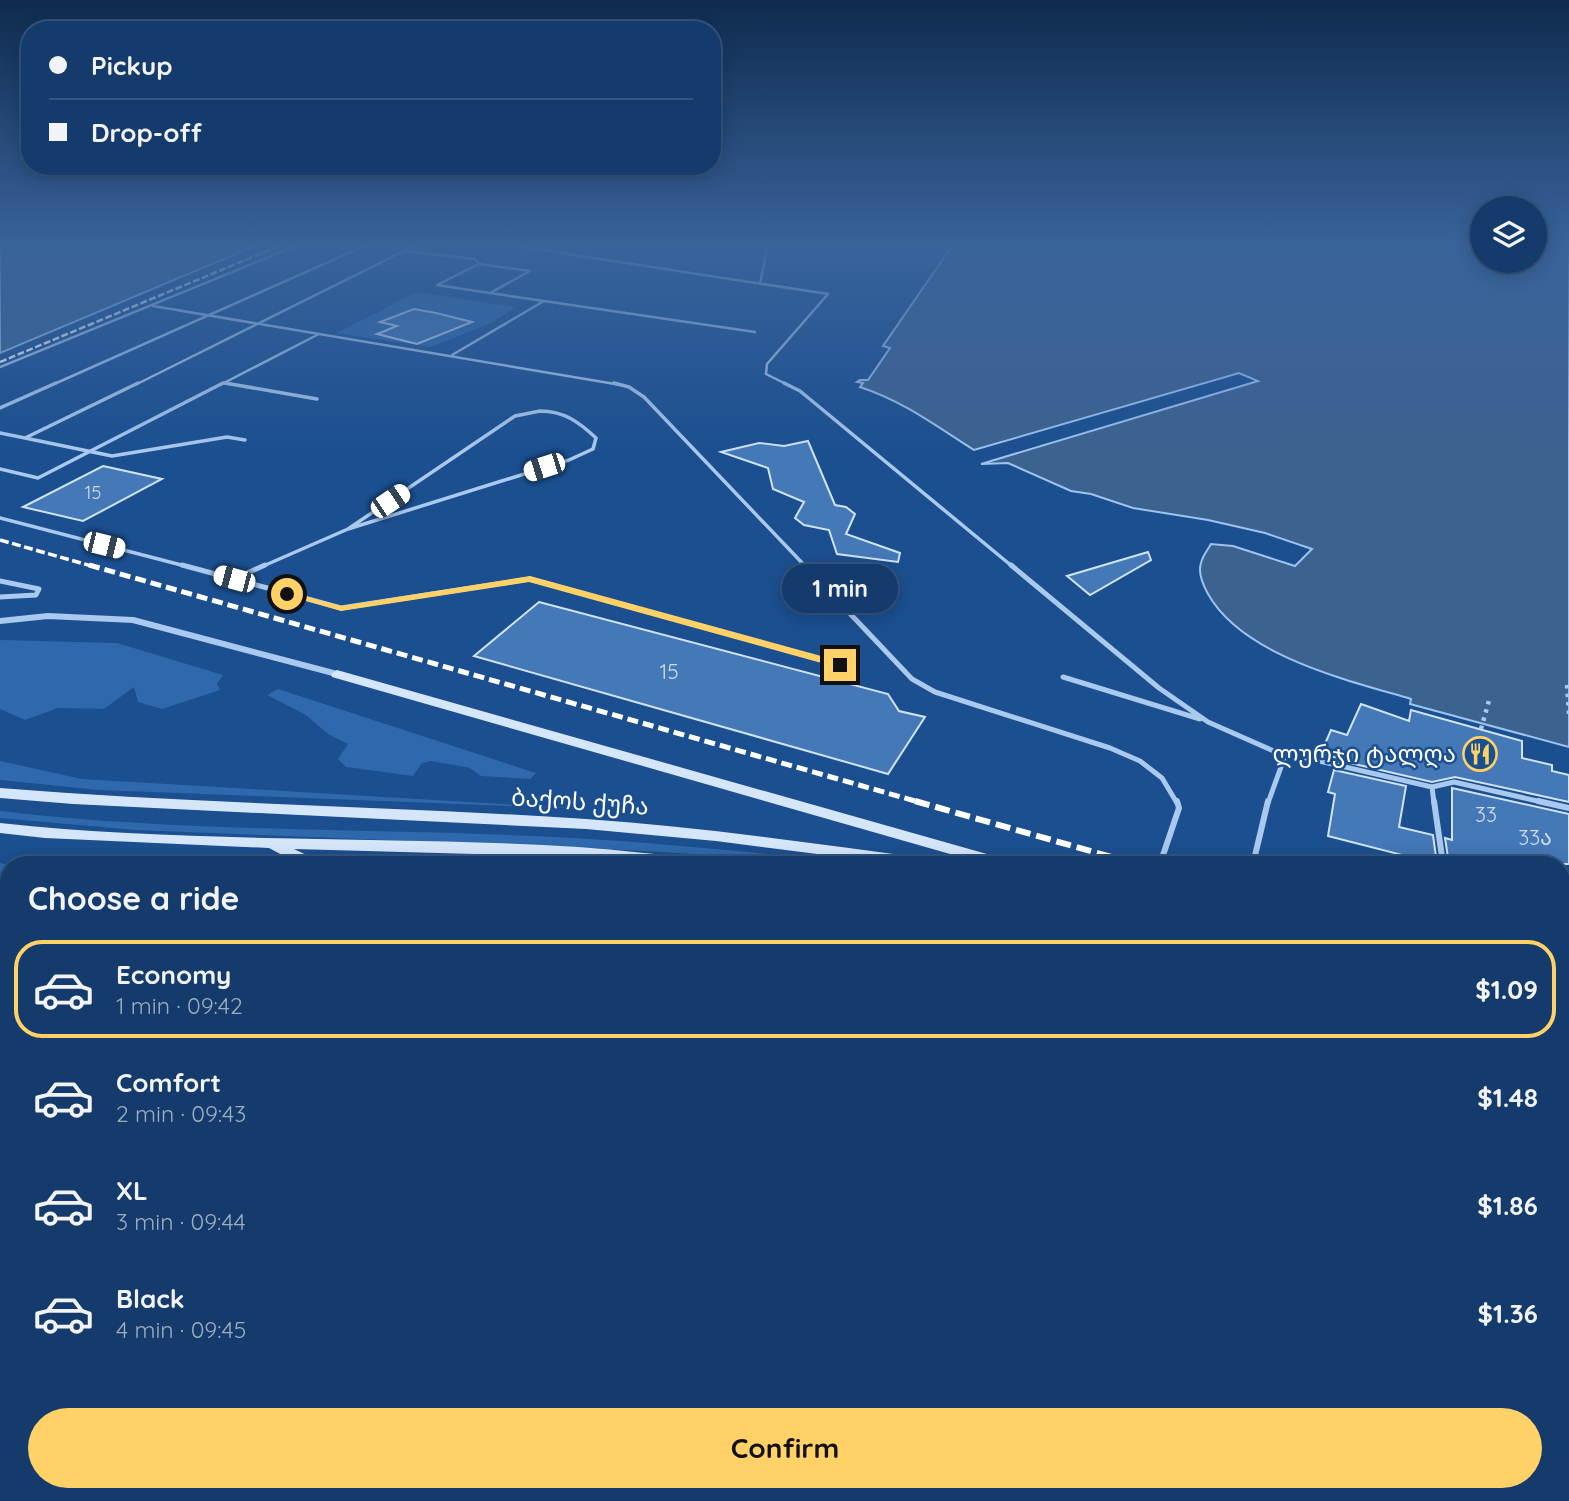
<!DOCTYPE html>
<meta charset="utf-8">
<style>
:root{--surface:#143b6b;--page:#214673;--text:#f1f3f6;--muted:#9dadc1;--line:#33557e;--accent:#ffd166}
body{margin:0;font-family:Quicksand,"Noto Sans Georgian",sans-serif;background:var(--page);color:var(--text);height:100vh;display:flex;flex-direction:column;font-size:26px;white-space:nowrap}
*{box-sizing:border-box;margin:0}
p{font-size:23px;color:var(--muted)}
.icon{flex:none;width:38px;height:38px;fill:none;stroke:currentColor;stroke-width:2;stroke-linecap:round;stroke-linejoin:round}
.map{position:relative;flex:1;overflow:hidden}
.drawer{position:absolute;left:0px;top:856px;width:1570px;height:646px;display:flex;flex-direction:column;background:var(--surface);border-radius:28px 28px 0 0;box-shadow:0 4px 18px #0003,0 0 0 2px var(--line)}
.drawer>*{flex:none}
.guide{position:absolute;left:21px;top:21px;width:700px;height:154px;border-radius:28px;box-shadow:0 4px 18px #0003,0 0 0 2px var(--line);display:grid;align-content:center;height:154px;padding:0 28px;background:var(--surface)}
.buttons{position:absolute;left:1470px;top:196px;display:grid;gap:14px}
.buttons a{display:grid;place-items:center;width:77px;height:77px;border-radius:50%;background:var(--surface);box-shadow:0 4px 18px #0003,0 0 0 2px var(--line);font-size:35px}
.end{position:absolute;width:32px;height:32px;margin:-16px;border:9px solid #ffd166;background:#111;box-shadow:0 0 0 4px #111}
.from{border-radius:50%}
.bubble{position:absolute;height:49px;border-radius:24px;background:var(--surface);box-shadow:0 4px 18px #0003,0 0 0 2px var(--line);font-size:23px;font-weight:800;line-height:49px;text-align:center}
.car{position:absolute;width:21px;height:42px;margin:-21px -10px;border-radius:9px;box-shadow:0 0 5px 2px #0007;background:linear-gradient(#fff 24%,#345 0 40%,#fff 0 76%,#345 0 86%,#fff 0)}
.guide b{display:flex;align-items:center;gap:24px;height:66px;font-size:26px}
.guide b+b{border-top:2px solid var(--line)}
.guide i{width:18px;height:18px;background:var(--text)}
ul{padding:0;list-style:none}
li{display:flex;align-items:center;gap:21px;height:98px;margin:0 14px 10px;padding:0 14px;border:4px solid transparent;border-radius:28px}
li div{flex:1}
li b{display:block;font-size:26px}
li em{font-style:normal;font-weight:800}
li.current{border-color:var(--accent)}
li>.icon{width:63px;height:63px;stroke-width:1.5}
h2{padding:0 28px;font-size:32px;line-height:84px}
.button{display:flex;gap:14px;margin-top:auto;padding:14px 28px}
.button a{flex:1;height:80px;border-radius:42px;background:var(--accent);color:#111;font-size:28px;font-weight:800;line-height:80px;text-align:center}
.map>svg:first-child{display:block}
.green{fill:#2e69ad}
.water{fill:#3c6290;stroke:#9cc4f0;stroke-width:2}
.building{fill:#4478b7;stroke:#cfe3fa;stroke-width:2}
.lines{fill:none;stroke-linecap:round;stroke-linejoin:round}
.path{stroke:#a9c9ee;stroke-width:4.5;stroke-dasharray:3.5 5;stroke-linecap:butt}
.lane-far4{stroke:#a9c9ee;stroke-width:2.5}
.lane-far3{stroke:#a9c9ee;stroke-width:3.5}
.lane-far2{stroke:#a9c9ee;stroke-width:5}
.lane-far1{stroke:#a9c9ee;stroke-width:6}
.lane{stroke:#a9c9ee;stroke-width:8}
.street-far1{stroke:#a9c9ee;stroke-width:6}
.street{stroke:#a9c9ee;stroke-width:10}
.secondary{fill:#d6e6fa;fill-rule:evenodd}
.rail-far3{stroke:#fff;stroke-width:2.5;stroke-dasharray:7 2.5;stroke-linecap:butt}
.rail-far2{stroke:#fff;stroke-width:3.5;stroke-dasharray:9 3.5;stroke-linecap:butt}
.rail-far1{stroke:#fff;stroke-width:5;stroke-dasharray:11 5;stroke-linecap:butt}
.rail{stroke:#fff;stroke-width:6;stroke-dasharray:15 6;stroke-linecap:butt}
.route{fill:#ffd166}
.labels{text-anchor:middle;stroke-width:5;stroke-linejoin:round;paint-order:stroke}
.far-number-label{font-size:18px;fill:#d0dded}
.number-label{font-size:21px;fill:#d0dded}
.poi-label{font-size:24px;fill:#fff;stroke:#1b4f8f;text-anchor:end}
.street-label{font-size:24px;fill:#fff;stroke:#1b4f8f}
</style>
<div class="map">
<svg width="1569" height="1501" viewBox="0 0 1569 1501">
<rect width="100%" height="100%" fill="#1b4f8f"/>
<path class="green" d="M416,292L515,307L493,322L431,347L337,333Z
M0,640L117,643L223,675L217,684L220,690L162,709L138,702L134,687L104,709L58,708L25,720L0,709Z
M278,689L536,773L530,779L481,776L470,768L431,761L422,763L413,776L346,767L338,759L348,744L328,734L306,715L267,695Z
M0,761L82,779L587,809L99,790L0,780Z
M0,811C177,832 356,828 534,836C644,841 752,852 861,864H792L730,856L589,848L135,830L0,818Z
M0,863L9,865V1286L0,1294Z
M1561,1089L1569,1092V1171L1561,1168Z
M9,1355V1405L0,1414V1362Z"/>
<path class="water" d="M0,243H262L0,353Z
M954,243H1482V261H1535V243H1569V747L1410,704L1411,699C1347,680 1243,656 1208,594C1203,585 1198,572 1201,563C1202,557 1208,549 1211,544L1233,546L1295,566L1312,549L1265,533L1208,520L1133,508L1091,494L1071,491L1008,463L981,464L1258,381L1239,373L974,450C936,426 903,401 860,387L863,383L857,382L860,380H868L890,348L883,346Z"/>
<path class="building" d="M414,309L436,313L472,322L417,344L377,334L397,326L380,322Z
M808,441L835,505L846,507L855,514L846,534L900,553L898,562L837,554L829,530L804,525L795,518L804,502L773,489L768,468L721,452L759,443L784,446Z
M103,466L162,479L83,521L23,507Z
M1148,552L1151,560L1090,595L1067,576Z
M539,602L888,694L899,711L925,717L888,774L474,656Z
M1361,704L1409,721L1411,710L1522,741V758L1552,765V771L1569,775V802L1455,777L1432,782L1337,760V758L1321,753L1331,730L1347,735Z
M1334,770L1406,786L1399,827L1433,835L1437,864L1328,836L1335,794L1328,792Z
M1452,788L1569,814V864H1449L1445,838L1452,840Z"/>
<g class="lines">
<path class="path" d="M1567,685L1569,714
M1481,729L1490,697"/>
<path class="lane-far4" d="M496,243L828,294L767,364L766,374L788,385
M405,251L475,259L479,264
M479,264L530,271L490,293L437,285Z
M760,284L768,243
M544,301L755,332
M153,306L621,385
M452,355L544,301L490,293
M0,367L303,243
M224,383L235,385
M52,385L371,243
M135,385L418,244
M220,385L319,334"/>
<path class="lane-far3" d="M225,383L317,399
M614,383L629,387L644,397L806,567
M784,383L800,391L1013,567
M0,408L56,383
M540,411C564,411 579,422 596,438L593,449L569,460L348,529L515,416Z
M0,433L25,438L138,383
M25,438L112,456L227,437L245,440
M0,469L38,478L223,383
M0,518L189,567
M261,567L348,529"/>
<path class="lane-far2" d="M182,565L234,579L265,565
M804,565L912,679L935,692L1110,748L1140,761L1162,778L1177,803
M1011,565L1159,688L1208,722L1285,756L1268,803
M234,579L341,608L530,579L840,665
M0,581L39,589L36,595L0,597
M1063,677L1200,719
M1306,758L1432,787L1434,803
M1432,787L1454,782L1546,803"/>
<path class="lane-far1" d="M1434,801L1443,864
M1538,801L1569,808
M1160,864L1179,808L1177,801
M1253,864L1268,801"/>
<path class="lane" d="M1561,1248L1569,1251
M0,1440L9,1431
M145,1501L152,1493"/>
<path class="street-far1" d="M0,621L48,616L133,620L337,674"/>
<path class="street" d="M0,1330L9,1323"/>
<path class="secondary" d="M337,670L1008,860L1010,864H985L332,677L331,674Z
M0,788C195,804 391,806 586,819C702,827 817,844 932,859L938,860L940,864H896L716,841L586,829L73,804L0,798Z
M0,823C192,844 386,835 578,847C620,850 663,855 705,859L711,860L713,864H655L578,857L294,849L317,860L319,864H299L269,848L45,838L0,833Z
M1561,1014L1569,1016V1030L1561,1028Z
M1561,1051L1569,1053V1067L1561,1065Z"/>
<path class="rail-far3" d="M0,362L286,243"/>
<path class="rail-far2" d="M0,540L95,567"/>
<path class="rail-far1" d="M89,565L922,803"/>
<path class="rail" d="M915,801L1136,864"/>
</g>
<linearGradient id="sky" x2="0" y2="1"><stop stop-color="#0f2b4f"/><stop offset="0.54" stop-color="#39639b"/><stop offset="1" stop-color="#39639b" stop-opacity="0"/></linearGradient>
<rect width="1569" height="453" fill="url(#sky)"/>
<path class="route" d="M530,576L843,662L845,665L836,667L529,582L341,611L283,594L287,591L341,606Z"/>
<defs>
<g id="restaurant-ring" transform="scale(1.75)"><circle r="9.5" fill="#1b4f8f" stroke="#ffd166" stroke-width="1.5"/><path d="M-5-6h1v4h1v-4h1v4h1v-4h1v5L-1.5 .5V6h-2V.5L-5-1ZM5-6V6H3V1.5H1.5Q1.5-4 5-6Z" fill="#ffd166"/></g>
</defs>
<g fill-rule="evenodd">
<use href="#restaurant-ring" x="1480" y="754"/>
</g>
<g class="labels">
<g class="far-number-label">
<text x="93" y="499">15</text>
</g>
<g class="number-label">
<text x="669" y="679">15</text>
<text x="1486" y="822">33</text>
<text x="1535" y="845">33ა</text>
</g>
<g class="poi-label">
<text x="1456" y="762">ლურჯი ტალღა</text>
</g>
<g class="street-label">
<text transform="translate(580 802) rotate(4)" y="8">ბაქოს ქუჩა</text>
</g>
</g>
</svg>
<div class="buttons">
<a><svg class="icon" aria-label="layers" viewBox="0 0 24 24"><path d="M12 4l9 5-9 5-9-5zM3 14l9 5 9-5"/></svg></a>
</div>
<i class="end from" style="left:287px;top:594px"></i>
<i class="end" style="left:840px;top:665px"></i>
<div class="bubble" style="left:782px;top:564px;width:116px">1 min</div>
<i class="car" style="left:544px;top:467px;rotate:252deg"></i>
<i class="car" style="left:390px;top:501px;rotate:56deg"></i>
<i class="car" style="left:104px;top:545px;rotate:104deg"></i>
<i class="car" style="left:234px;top:579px;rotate:285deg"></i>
<div class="guide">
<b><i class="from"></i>Pickup</b>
<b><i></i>Drop-off</b>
</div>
<section class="drawer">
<h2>Choose a ride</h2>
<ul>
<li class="current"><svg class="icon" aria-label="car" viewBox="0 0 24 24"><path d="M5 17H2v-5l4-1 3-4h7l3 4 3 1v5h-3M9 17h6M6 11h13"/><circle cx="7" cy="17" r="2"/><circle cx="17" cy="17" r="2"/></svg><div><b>Economy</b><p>1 min · 09:42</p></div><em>$1.09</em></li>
<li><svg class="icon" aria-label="car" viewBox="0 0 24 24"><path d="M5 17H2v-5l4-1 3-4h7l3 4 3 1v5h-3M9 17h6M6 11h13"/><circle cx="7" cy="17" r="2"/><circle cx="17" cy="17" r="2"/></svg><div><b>Comfort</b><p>2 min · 09:43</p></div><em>$1.48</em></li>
<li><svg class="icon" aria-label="car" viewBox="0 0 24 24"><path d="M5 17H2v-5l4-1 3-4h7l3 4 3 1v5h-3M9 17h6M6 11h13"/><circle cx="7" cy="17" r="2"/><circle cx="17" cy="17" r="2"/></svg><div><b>XL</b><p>3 min · 09:44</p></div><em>$1.86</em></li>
<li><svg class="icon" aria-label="car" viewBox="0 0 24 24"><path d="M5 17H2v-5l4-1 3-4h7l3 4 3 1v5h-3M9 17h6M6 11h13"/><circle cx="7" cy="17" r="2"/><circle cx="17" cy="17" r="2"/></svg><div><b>Black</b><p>4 min · 09:45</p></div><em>$1.36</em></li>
</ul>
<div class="button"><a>Confirm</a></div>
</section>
</div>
